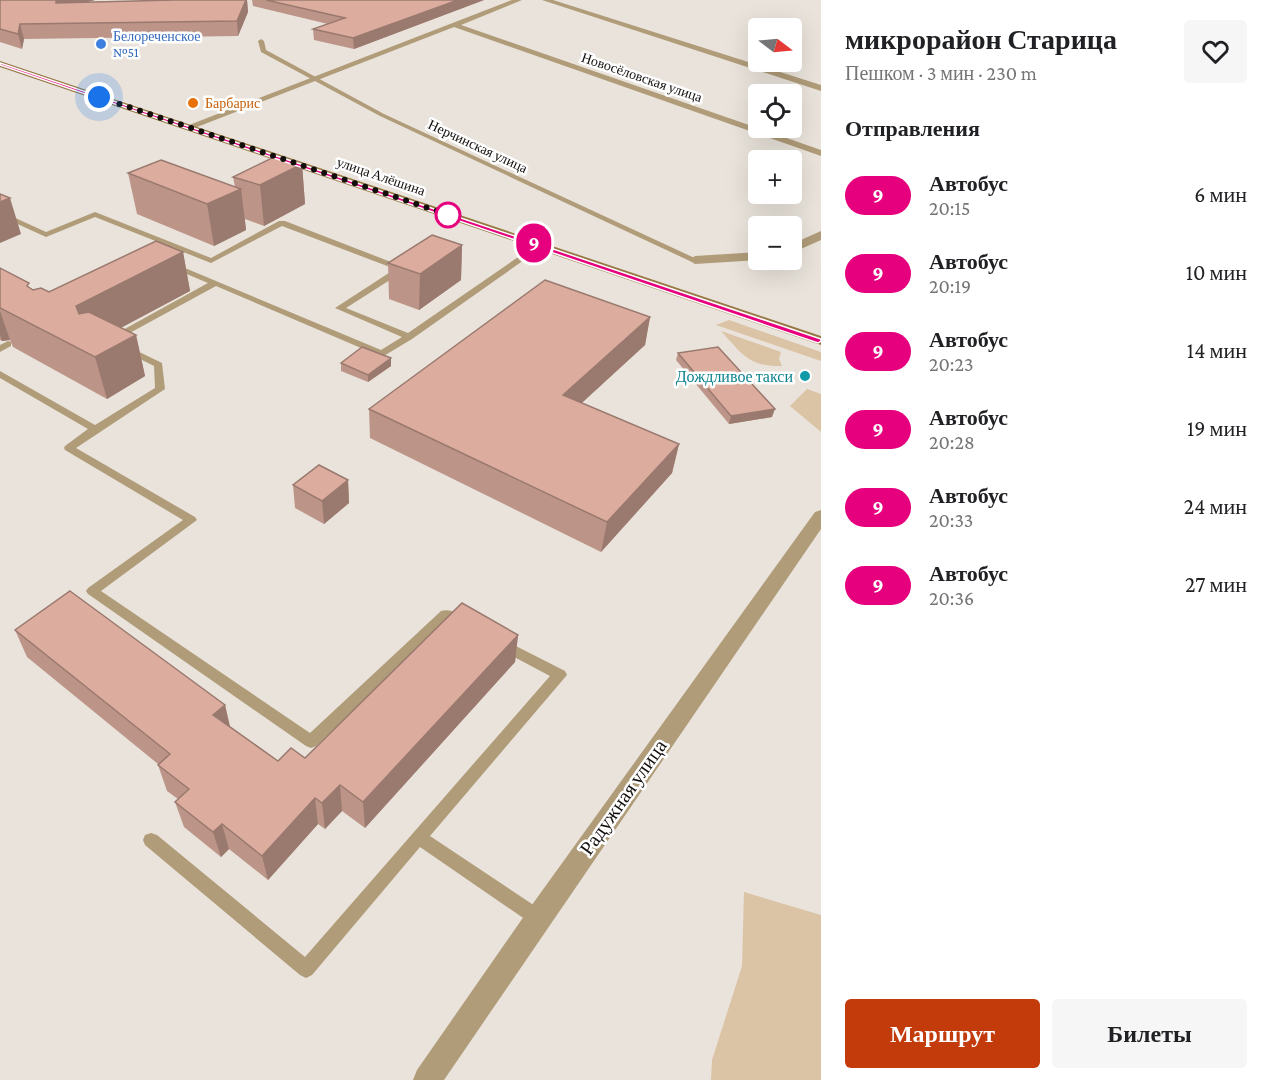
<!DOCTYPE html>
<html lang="ru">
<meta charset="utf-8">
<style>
:root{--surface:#fff;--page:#f6f6f6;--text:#202124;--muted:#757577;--accent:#c33a0b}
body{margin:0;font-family:"Crimson Pro",serif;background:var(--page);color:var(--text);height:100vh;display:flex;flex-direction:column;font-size:22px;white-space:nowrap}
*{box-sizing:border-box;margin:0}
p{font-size:20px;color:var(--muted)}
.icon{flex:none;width:33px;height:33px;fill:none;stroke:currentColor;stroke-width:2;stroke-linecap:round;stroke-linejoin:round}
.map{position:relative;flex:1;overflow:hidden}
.details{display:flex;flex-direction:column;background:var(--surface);width:450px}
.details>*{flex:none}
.badge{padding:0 12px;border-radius:20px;font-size:21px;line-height:39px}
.needle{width:39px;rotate:106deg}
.tools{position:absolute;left:748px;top:18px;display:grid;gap:12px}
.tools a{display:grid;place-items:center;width:54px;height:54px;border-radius:6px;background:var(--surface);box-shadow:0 6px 24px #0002;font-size:30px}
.you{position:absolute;width:30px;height:30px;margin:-15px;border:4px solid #fff;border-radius:50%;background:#1a73e8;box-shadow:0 0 0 9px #1a73e833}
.map>.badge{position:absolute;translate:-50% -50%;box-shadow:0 0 0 3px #fff}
h2{padding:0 24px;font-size:22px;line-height:54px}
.round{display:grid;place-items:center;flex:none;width:63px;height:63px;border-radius:6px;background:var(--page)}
.headline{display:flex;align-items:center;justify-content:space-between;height:102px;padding:0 24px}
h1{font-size:28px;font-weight:800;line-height:45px}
.action{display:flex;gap:12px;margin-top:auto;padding:12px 24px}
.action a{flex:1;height:69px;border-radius:6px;background:var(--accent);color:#fff;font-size:24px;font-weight:800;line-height:69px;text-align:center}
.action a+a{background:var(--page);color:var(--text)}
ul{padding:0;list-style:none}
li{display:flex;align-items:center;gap:18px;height:78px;padding:0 24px}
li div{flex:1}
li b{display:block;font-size:22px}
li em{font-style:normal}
li .badge{min-width:66px;font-weight:700;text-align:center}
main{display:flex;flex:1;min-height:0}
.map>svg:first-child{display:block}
.green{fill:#dbc3a6}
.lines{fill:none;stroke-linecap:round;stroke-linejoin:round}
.lane{fill:#b09c79;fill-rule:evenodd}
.street{fill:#b09c79;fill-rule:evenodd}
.secondary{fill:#967842;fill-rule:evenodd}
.wall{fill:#bd9588}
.shaded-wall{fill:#9a796f}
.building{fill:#dcad9e;stroke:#9a796f;stroke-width:1.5}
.line{fill:#e6007e;stroke:#fff;stroke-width:1.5}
.walk{stroke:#110e0c;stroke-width:6;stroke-dasharray:0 10.8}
.shop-dot{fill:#3f7fe0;stroke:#fff;stroke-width:2}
.food-dot{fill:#e8710a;stroke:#fff;stroke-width:2}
.stop-dot{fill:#fff;stroke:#e6007e;stroke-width:3}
.culture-dot{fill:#0f9aa8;stroke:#fff;stroke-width:2}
.labels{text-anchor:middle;stroke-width:5;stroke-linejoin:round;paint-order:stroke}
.far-shop-label{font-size:14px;fill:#366cbe;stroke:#fff;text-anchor:start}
.far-street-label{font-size:14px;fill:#110e0c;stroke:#fff}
.far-food-label{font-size:14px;fill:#c56008;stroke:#fff;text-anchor:start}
.culture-label{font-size:16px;fill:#0d838f;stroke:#fff;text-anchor:end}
.near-street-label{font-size:20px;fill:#110e0c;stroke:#fff}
</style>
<main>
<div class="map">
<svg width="821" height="1080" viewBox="0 0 821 1080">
<rect width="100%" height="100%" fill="#e9e3db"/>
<path class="green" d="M729,320L821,352V361L716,325Z
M721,331L781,352L779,359L782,366C749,367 742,354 721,331Z
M807,389L821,394V432L790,406Z
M744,892L821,915V1080H711L712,1060L742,966Z"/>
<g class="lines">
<path class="lane" d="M261,39L264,41L266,50L384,114L699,260L692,262L380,116L261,52L258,41Z
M0,211L46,232L95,212L211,258L279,221H285L404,267V271L346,308L408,333L537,244L544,246L412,339L382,357L216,286L115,341L112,340V336L208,283L170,267V263H173L381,350L402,337L335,308L395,269L282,226L211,263L95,217L46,237L0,216Z
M8,341L11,342V346L0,352V345Z
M125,345L162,363L165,389L76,448L195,517L197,520L101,591L310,733L441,611C450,608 464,615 469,622L467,626L462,627L447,621L316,746L311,748L306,746L88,594L86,591L88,588L183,520L65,450L64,448L65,446L88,429L0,378V371L95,425L155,388L154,366L122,350V346Z
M504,640L565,671L567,675L430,836L544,912L547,918L544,924L538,926L532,924L420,847L312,975L306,978L300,975L145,845L143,840L145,835L151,833L157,835L305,957L550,676L499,649L497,645L499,641Z"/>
<path class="street" d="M512,0H522L461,25L821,150V156L454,27L192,129L184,127Z
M542,0H553L821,85V91Z
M821,231V240L792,253V244Z
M759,252V260L695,264L689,260L695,256Z
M821,510V529L444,1080H413L417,1070L529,909L815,512Z"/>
<path class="secondary" d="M0,61L821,336V345L0,67Z"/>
</g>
<path class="wall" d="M0,0H95L86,2L173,0H247L248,12L238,36L24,39L22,49L0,42Z
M252,0H484L354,49L314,40L313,29L328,24L253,6Z
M302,164L305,204L264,226L245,219L246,230L214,246L137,214L128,173L235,187L233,177Z
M462,245L461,280L419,310L389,299L388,263Z
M183,252L190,291L120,328L136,335L145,376L107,399L13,347L10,340L2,341L0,340V268L33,290L49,292Z
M650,317L645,345L581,403L679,444L672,473L601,552L370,438L369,409Z
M678,353L772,417L729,424L676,360Z
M341,363L391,366L368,382L341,371Z
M348,480L349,503L324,524L295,508L293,485Z
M15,630L225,705L230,726L278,761L305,758L518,635L515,662L365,828L342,811L325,829L318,824L268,880L229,849L221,857L184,827L175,802L178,799L167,791L158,765V764L27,657Z"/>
<path class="shaded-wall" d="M56,0H95L58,10Z
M246,0H247L248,12L238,36L237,21Z
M458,0H484L354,49L353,38Z
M20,24L24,39L22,49L18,34Z
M302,164L305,204L264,226L260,185Z
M241,189L246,230L214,246L207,204Z
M10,198L21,234L0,243V202Z
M462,245L461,280L419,310L420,274Z
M183,252L190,291L87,346L76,306Z
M0,311L10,340L2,341L0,335Z
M650,317L645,345L559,424L563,395Z
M136,335L145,376L107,399L95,357Z
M391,358V366L368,382V375Z
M775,409L772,417L729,424L731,416Z
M679,444L672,473L601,552L607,522Z
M348,480L349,503L324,524L322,501Z
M518,635L515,662L365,828L363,802Z
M225,705L231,732L213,715Z
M340,785L342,811L325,829L322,803Z
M315,798L318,824L268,880L262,856Z
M222,824L229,849L221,857L213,832Z"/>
<path class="building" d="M0,0H56V3L174,0H246L237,21L20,24L18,34L0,29Z
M266,0H458L353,38L313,29L345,18Z
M276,156L302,164L260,185L233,177Z
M161,160L241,189L207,204L128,173Z
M0,194L10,198L0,202Z
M432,235L462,245L420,274L388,263Z
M156,241L183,252L76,306L79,314L89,312L136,335L95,357L0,308V268L29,283L27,286L33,290L41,288L49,292Z
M545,280L650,317L563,395L679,444L607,522L369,409Z
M362,347L391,358L368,375L341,363Z
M718,347L775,409L731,416L678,353Z
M319,465L348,480L322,501L293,485Z
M70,591L225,705L213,715L278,761L291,748L305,758L462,603L518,635L363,802L340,785L322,803L315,798L262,856L222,824L213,832L175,802L189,789L158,765L170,754L15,630Z"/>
<path class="line" d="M0,63L821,339V341L818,343L0,65Z"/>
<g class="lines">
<path class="walk" d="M99,97L452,216L448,215"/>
</g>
<circle class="shop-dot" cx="101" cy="44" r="6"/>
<circle class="food-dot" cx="193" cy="103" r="6"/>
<circle class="stop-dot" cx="448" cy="215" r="12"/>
<circle class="culture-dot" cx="805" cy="376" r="6"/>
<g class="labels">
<g class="far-shop-label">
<text x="113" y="41">Белореченское<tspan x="113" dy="16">№51</tspan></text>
</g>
<g class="far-street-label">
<text transform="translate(642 77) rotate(19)" y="5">Новосёловская улица</text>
<text transform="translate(478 146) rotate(25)" y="5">Нерчинская улица</text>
<text transform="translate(381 176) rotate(19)" y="5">улица Алёшина</text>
</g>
<g class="far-food-label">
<text x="205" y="108">Барбарис</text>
</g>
<g class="culture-label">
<text x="793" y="382">Дождливое такси</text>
</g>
<g class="near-street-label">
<text transform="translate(623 797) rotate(-55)" y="7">Радужная улица</text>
</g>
</g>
</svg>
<div class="tools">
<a><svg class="needle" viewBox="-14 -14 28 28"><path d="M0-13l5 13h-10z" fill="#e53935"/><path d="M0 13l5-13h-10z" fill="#757577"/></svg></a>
<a><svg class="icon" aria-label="locate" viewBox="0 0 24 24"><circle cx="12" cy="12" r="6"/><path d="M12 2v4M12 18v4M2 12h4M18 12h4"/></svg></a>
<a>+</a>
<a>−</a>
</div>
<div class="you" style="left:99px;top:97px"></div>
<b class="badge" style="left:534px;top:243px;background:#e6007e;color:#fff">9</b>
</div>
<section class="details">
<div class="headline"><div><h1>микрорайон Старица</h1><p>Пешком · 3 мин · 230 m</p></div><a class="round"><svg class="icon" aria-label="heart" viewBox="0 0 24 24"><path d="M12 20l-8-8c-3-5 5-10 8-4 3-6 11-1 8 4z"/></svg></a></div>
<h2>Отправления</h2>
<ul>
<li><span class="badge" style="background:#e6007e;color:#fff">9</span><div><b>Автобус</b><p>20:15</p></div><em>6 мин</em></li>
<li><span class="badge" style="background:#e6007e;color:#fff">9</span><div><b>Автобус</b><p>20:19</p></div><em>10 мин</em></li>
<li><span class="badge" style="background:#e6007e;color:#fff">9</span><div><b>Автобус</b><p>20:23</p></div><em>14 мин</em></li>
<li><span class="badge" style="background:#e6007e;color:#fff">9</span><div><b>Автобус</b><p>20:28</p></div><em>19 мин</em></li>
<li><span class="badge" style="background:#e6007e;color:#fff">9</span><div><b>Автобус</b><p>20:33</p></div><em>24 мин</em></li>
<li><span class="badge" style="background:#e6007e;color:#fff">9</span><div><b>Автобус</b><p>20:36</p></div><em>27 мин</em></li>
</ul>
<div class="action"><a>Маршрут</a><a>Билеты</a></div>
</section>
</main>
